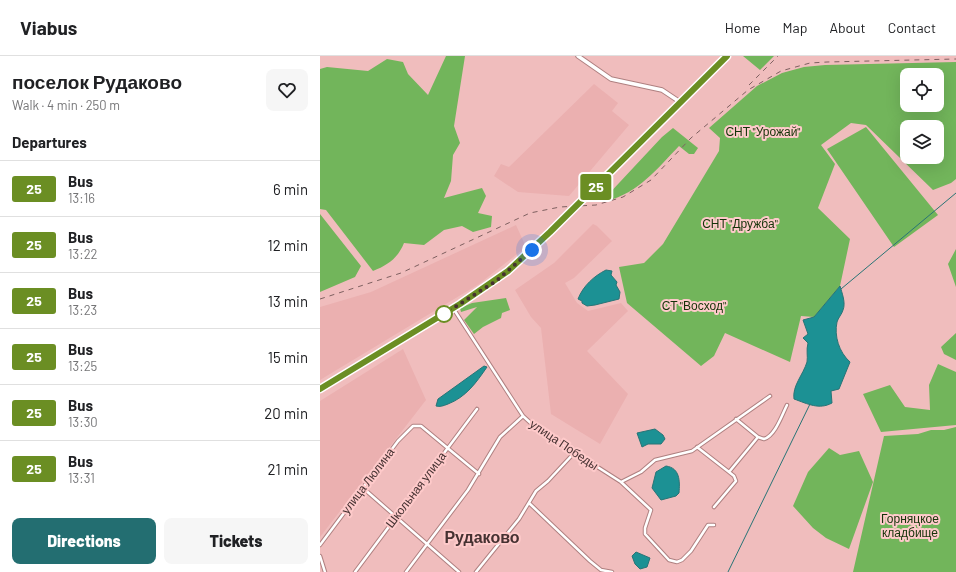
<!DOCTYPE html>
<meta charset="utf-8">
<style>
:root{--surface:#fff;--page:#f6f6f6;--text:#202124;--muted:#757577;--line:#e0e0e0;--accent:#236e71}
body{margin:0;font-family:Barlow,sans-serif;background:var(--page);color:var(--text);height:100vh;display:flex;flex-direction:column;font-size:15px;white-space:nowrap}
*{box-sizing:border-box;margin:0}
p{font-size:13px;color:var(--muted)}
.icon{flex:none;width:22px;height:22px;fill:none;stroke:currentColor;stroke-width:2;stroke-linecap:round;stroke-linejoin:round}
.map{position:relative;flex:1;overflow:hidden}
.panel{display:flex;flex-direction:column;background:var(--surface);width:320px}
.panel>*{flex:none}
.badge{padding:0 8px;border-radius:3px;font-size:14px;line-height:26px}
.buttons{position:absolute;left:580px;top:12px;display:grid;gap:8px}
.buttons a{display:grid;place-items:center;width:44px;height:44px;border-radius:8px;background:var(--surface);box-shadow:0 4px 16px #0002;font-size:20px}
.you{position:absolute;width:20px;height:20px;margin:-10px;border:3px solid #fff;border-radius:50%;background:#1a73e8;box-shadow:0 0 0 6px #1a73e833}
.map>.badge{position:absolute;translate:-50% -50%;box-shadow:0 0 0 2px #fff}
h2{padding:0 12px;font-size:15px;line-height:36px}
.round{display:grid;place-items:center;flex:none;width:42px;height:42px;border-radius:8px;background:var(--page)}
.head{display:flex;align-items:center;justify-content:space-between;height:68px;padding:0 12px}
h1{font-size:19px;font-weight:800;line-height:30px}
.cta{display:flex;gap:8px;margin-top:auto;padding:8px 12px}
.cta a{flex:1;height:46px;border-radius:8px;background:var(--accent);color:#fff;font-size:16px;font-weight:800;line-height:46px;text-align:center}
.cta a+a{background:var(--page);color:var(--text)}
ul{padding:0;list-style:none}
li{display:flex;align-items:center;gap:12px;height:56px;padding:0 12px;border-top:1px solid var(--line)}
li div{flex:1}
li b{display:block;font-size:15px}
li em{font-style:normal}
li .badge{min-width:44px;font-weight:700;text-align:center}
header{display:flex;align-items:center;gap:24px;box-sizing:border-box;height:56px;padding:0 20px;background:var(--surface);border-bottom:1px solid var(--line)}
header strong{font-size:19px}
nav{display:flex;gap:22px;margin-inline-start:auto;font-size:14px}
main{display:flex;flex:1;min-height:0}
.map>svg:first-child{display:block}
.built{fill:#ebb0b0}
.green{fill:#72b55b;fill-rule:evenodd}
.water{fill:#1c9194;stroke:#287476}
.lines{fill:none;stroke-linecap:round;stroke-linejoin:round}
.stream{stroke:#287476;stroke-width:1}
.street-casing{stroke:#af8080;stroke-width:4.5}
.secondary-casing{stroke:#af8080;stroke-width:5.5}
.street{stroke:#fff;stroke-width:2.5}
.secondary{stroke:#fff;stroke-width:3.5}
.rail{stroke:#7e6060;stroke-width:1;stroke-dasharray:5 5;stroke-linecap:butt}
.secondary-bridge-casing{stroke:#af8080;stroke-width:5.5;stroke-linecap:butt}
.secondary-bridge{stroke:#fff;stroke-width:3.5}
.line-casing{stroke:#fff;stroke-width:9}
.line{stroke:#6b8e23;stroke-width:6}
.walk{stroke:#453131;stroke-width:4;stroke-dasharray:0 7.2}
.stop-dot{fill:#fff;stroke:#6b8e23;stroke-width:2}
.labels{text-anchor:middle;stroke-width:4;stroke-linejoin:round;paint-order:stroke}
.park-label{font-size:12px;fill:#153309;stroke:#fecaca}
.street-label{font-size:12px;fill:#453131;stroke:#fecaca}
.district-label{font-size:16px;font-weight:bold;fill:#453131;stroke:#fecaca}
</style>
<header>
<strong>Viabus</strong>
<nav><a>Home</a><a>Map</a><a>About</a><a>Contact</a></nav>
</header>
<main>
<section class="panel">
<div class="head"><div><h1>поселок Рудаково</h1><p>Walk · 4 min · 250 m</p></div><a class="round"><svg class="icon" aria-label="heart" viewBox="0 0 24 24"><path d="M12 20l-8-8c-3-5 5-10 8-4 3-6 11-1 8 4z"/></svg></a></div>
<h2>Departures</h2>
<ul>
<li><span class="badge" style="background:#6b8e23;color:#fff">25</span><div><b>Bus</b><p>13:16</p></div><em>6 min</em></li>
<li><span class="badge" style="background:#6b8e23;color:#fff">25</span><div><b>Bus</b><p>13:22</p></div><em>12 min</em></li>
<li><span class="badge" style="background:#6b8e23;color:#fff">25</span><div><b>Bus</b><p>13:23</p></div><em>13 min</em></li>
<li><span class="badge" style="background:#6b8e23;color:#fff">25</span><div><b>Bus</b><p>13:25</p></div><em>15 min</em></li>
<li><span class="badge" style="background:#6b8e23;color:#fff">25</span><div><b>Bus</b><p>13:30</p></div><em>20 min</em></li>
<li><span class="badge" style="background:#6b8e23;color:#fff">25</span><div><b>Bus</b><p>13:31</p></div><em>21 min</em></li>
</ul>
<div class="cta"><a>Directions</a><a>Tickets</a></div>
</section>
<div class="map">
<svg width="636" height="516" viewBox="0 0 636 516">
<rect width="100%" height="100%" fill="#f0bdbd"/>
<path class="built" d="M274,28L298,47L292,55L309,69L249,140L198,136L174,120L181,108L189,111Z
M273,168L277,170L292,185L254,222L245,227L257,247L268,255L301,247L308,255L267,295L308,338L280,388L231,358L221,272L211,261L195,234L234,207Z
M196,169L206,191L159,228L0,324V251L51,236Z
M83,293L106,344L0,481V345Z"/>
<path class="green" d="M126,0H145L134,70L140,87L133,99L131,125L124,142L162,132L166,140L158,157L172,160L171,171L153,176L142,170L124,174L104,189L84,187C78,202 68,209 53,215L6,154L0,153V13L7,11L48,15L67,3L83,6L88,18L108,39Z
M423,0H454L440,14Z
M636,6V123L631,127L613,134L546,69L531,67L501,89L515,108L498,152L530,183L520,230L494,261L481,260L470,306L405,277L394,300L381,310L307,247L299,211L324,207L343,188L399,95L400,82L389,72L437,30L462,17L484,11L505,9ZM587,19H617V49H587ZM587,71H617V101H587Z
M546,71L618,159L574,191L507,93Z
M353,72L378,92L374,98H369L359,90C338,112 318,137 287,145L285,142L342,81Z
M0,158L41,210L35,221L0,236Z
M636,193V231L628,208Z
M186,242L190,254L182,257L181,262L163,271L154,278L144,264L157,251L141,256L140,252L152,247Z
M636,277V304L624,298L621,291Z
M618,308L636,316V369L561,376L543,338L570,329L585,351L610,354L609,329Z
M636,371V516H533L564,380L598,378L611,374H624Z
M509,392L520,399L539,395L553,426L529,493L506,482L493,472L473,450L488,416Z"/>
<path class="water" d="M286,214L292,215L291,219L297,226L296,229L300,236L299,243L275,249L267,250L262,247V245L258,243C263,230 274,220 286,214Z
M520,230C522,237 526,247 523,254C522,258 518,262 517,266C514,280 519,296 530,306L519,333L511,335L512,347C499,354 488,348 474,343C472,330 483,319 487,306C488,300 486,294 488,287L483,282L488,278L483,264L494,261Z
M164,310L167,311C156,327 146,341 128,348C123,350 120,351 116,350L118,343Z
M335,373L343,379L345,383L341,388H328L322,391L317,377Z
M346,410C360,412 360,425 359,437L356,440L341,444L332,432L336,416Z
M316,496L330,502L327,511L320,513L315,508L312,500Z"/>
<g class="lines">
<path class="stream" d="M521,233L636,137
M408,516L490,348"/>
<g class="street-casing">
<path id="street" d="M133,252L203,360L215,371L301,426L331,454L325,472V478L349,504L357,506L362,504L371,495L388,469H394
M416,363L438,381L444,383C455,380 462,359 467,349
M377,391L409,416
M301,426L321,416L335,404L372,395L450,340
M43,432L139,516
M209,447L270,505L281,514L292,516
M394,451L416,425L414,420L409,416L438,381
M0,489L78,385L93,370H101L159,418
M0,500L5,516
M35,516L157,353
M86,516L148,434L180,381L203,360
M156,516L199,463L216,435L228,425L255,396"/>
</g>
<g class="secondary-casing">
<path id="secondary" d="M258,0L291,23L342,34L360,46
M265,142L407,0
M0,333L175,225L199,206L248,159"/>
</g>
<use href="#street" class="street"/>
<use href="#secondary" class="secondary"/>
<path class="rail" d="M429,29L458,0
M0,243L81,217L210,157L240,151L276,149L303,141L331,124L371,82L428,34L461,15L490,7L507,6L636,3"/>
<g class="secondary-bridge-casing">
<path id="secondary-bridge" d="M248,159L265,142"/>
</g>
<use href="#secondary-bridge" class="secondary-bridge"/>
</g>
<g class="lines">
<g class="line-casing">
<path id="line" d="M0,333L140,248L188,215L230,176L407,0"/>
</g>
<use href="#line" class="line"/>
<path class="walk" d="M124,258L176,225L212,194"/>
</g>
<circle class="stop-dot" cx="124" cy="258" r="8"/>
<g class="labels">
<g class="park-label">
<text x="443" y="80">СНТ "Урожай"</text>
<text x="420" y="172">СНТ "Дружба"</text>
<text x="374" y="254">СТ "Восход"</text>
<text x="590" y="467">Горняцкое<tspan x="590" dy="14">кладбище</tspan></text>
</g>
<g class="street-label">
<text transform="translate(244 389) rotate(34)" y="4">улица Победы</text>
<text transform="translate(48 425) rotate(-53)" y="4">улица Люлина</text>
<text transform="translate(96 434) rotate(-53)" y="4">Школьная улица</text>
</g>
<g class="district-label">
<text x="162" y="487">Рудаково</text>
</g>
</g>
</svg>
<div class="buttons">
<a><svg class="icon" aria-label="locate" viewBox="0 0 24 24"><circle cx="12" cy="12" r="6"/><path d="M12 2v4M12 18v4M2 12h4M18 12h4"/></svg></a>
<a><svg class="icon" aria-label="layers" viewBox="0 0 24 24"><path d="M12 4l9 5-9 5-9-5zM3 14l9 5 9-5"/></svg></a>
</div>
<div class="you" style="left:212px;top:194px"></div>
<b class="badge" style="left:276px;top:131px;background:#6b8e23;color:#fff">25</b>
</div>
</main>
